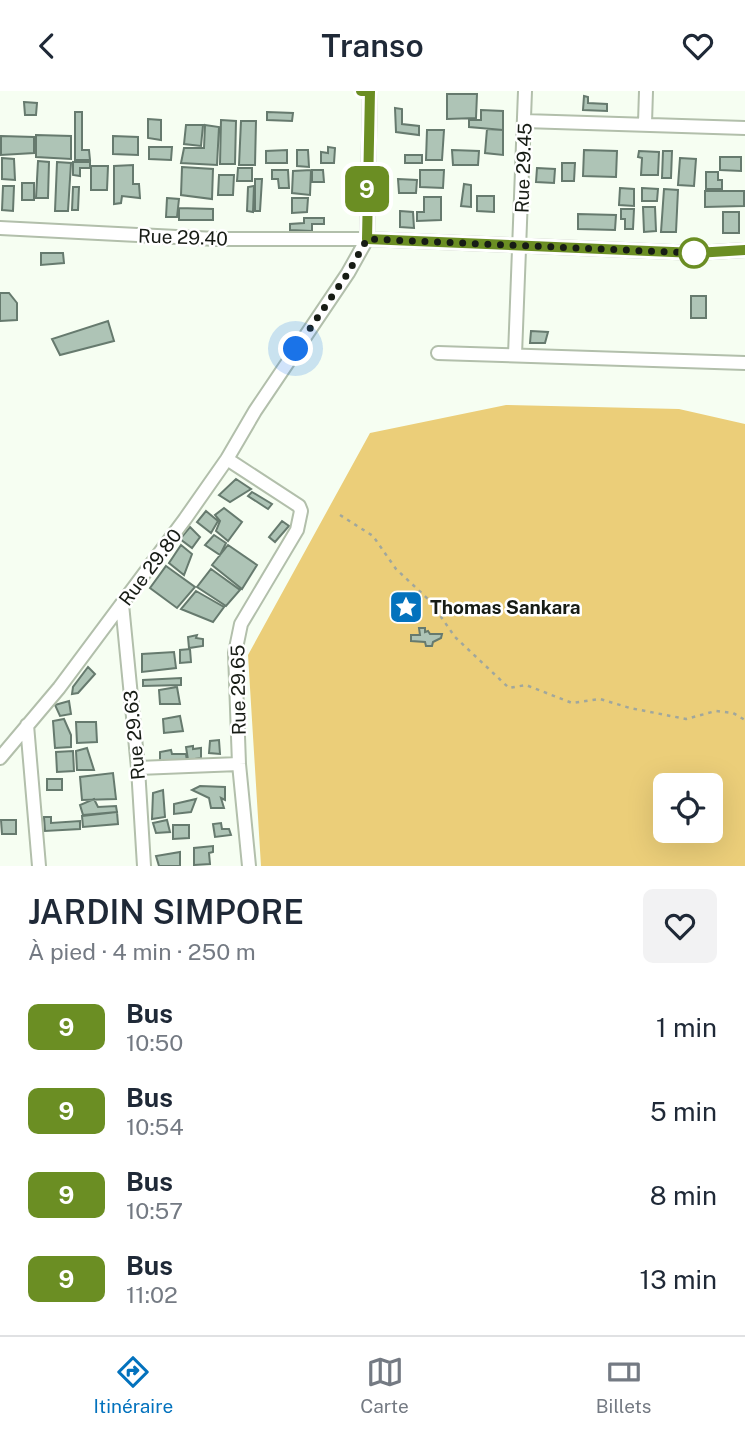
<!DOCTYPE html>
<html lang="fr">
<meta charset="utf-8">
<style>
:root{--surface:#fff;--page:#f2f2f3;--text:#1f2937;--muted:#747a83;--line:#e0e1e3;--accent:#0372bd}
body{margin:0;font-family:"Public Sans",sans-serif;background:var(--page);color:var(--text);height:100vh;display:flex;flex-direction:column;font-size:26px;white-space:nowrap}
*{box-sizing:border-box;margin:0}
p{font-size:23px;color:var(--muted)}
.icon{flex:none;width:38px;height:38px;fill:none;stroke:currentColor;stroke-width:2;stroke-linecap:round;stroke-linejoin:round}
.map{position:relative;height:775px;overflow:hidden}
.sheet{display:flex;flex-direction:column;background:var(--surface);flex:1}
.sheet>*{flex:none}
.badge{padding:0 14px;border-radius:10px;font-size:24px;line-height:46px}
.controls{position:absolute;left:653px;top:682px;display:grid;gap:14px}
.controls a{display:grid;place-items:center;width:70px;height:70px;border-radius:10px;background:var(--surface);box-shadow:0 7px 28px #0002;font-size:35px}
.you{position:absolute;width:35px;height:35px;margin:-18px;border:5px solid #fff;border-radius:50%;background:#1a73e8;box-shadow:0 0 0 10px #1a73e833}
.map>.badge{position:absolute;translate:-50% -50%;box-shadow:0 0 0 4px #fff}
.round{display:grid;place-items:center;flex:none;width:74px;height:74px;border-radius:10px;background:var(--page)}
.headline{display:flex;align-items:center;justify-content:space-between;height:119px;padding:0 28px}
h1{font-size:33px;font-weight:600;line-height:52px}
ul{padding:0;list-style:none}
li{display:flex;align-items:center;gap:21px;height:84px;padding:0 28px}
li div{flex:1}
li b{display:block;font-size:26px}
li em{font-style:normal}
li .badge{min-width:77px;font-weight:700;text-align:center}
header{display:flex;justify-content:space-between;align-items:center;height:91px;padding:0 28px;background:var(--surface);font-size:32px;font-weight:600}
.dock{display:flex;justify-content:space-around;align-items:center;height:98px;border-top:2px solid var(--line);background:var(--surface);font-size:19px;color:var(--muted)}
.dock a{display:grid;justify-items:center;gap:4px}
.dock .on{color:var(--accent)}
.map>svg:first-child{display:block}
.green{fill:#ebce79;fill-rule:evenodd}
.building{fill:#aec4b6;stroke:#667a6e;stroke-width:2}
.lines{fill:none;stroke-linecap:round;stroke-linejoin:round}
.minor-casing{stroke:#b2bfab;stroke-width:16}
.path{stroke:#a0a79d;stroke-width:2.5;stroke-dasharray:3.5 5;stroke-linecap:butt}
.minor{stroke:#fff;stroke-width:12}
.line-casing{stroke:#fff;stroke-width:16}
.line{stroke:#6b8e23;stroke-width:10}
.walk{stroke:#171c15;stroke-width:7;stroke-dasharray:0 12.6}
.stop-dot{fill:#fff;stroke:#6b8e23;stroke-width:3.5}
.labels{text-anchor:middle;stroke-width:5;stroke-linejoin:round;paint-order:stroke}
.street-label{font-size:19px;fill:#171c15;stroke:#fff}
.poi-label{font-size:19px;font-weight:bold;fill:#171c15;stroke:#fff;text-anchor:start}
</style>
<header><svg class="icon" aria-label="back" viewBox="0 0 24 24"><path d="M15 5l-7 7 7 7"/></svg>Transo<svg class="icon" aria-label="heart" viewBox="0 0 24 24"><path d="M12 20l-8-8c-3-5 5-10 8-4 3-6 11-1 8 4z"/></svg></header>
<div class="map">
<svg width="745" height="775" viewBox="0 0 745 775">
<rect width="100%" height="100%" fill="#f6fef2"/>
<path class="green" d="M506,314L679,318L745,333V775H261L248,564L370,342ZM665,695H710V740H665Z"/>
<path class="building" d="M447,3H477L476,27L447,28Z
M584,5L588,6V12L607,13V20L583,19Z
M24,11L37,12L36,24H25Z
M395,17L402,18V33L419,35V44L396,41Z
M481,19L503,20V39L469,36V29H481Z
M75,21H82V59H89L90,69H75Z
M267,21L293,22L292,30L267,29Z
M148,28L161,29V49L148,47Z
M221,29L236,30L235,73H220Z
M241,30H256L255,74H239Z
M186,34H203L201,55L184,53Z
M205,34L219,36L217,74L181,72L184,57H204Z
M487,38L503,39V64L485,62Z
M427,39H444L442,69H426Z
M36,44L71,45V68L36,66Z
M1,45L34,46V62L1,64Z
M113,45L138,46V64L113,63Z
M149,56H172L171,69L149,68Z
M328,56L335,57L334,72H321V61L328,62Z
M287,59V72H266V60Z
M297,59H308L309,76L297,75Z
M452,59L479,60L478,74H453Z
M584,59L617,60L616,86L583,85Z
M639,60L659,61L658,84H641L642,67L638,66Z
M663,60H672L671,87H662Z
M405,64H422V72H405Z
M720,66H741V80L720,79Z
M2,67L14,68L15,89L2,88Z
M680,67L696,68L694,95L678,94Z
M38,70L49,71L48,107H36Z
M57,71L71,72L68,120H55Z
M73,71H90V77H80V85L73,84Z
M562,72H575L574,90H562Z
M133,74V93H139L140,107L122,105L121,112L114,113V75Z
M91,75H108L107,99H91Z
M182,76L213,78L212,108L181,104Z
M238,77H252V90H237Z
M537,77L555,78L554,92L536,91Z
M272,79H288L289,97H279L278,88H272Z
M311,79L310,104L292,102L293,80Z
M312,79H323L324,91H312Z
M420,79H444L443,97L420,96Z
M706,81H718V89H722V98H706Z
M219,84H234L233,104H218Z
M255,88H262L260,120H255Z
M398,88L417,89L416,102H399Z
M22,92H34V109H22Z
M464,93L471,94V116L461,115Z
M3,95H14L13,120L2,119Z
M254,95L253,121L247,120L248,96Z
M73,96H79L78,119H72Z
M620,97L634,98V115L619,114Z
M642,97L658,98L657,110H642Z
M664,98L678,99L676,141H661Z
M705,100H744V115L705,116Z
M477,105H494V121L477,120Z
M424,106H441V129L417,130V121H424Z
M167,107L179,108L177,126H166Z
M292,107H308L307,121L292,122Z
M643,116H655L656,140L644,141Z
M179,117L213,118V129H179Z
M621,118H634L633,138H625V128H621Z
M400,120L413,121L414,137L400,136Z
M723,121H739V142H723Z
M578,123L616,124L615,139L578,138Z
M304,127H324V133H312V140L290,139V133L304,132Z
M41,162H63L64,172L41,174Z
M0,202H9L17,212V229L0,230Z
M691,205H706V227H691Z
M108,230L114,250L60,264L52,248Z
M531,240L548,241L545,252H530Z
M236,388L251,398L230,411L219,404Z
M252,401L272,413L268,418L248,405Z
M224,417L242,431L228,450L216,440L220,430L215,424Z
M206,420L218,430L211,442L197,431Z
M282,430L289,435L275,451L269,446Z
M190,436L200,446L192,457L180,448Z
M214,444L226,452L220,464L205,454Z
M181,454L192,463L184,484L169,472Z
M228,454L257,474L242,498L212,474Z
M166,475L195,496L177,517L150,497Z
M211,478L240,499L226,515L197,496Z
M196,500L224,516L213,531L181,518Z
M419,537H425V541L428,540L430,543H442L441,547L433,551L432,555H426L425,551L411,550V544H420Z
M197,544L196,547L203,548V555L189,557L188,546Z
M190,558L191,571L180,572V559Z
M174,561L176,577L142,581V563Z
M88,576L95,583L78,602L72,603L73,596Z
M181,587V594L143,595V589Z
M177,596L180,613H160L159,599Z
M69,610L71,623L60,625L55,614Z
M180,625L183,640L164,642L163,628Z
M64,628L71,644V656L55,657L53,630Z
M76,631H96L97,651L77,652Z
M219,649L220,663L209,662L210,650Z
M193,655V658L201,657V667L188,669L186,656Z
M87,657L94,679H77L76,660Z
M171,659L172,663H186L187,670L160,671V661Z
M73,660L74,680L57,681L56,661Z
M113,682L116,708L82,709L80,686Z
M47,688H62V699H47Z
M200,695L225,696V709L221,707L224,717H211L209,707L192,699Z
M163,699L165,726L152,728L153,702Z
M94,708L98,716L116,715L117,721L83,724L80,714Z
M196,708L191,721L174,723V713Z
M117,721L118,733L83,736L82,725Z
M44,726H51V732L80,730V738L45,740Z
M1,729H16V743H2Z
M167,729L170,741L156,742L153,732Z
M221,732L222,738H229L231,744L215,746L213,733Z
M173,734H189V747L173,748Z
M213,755V761L209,762L210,773L194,774V757Z
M180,761V775H159L156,765Z"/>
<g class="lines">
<g class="minor-casing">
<path id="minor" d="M524,30L745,37
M645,32L646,0
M0,137L216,148H367L696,162L745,159
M438,262L745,272
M515,264L525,0
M227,368L299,415L301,420L297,439L241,533L235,562L239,673L249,775
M122,513L138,677L144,775
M27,634L39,775
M0,667L59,597L185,428L227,368L255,320L348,182L367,148L370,0
M138,677L239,673"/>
</g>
<path class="path" d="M340,424L373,445L396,478L430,510L455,546L509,597L526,594L572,612L600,608L630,617L686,628L716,620L733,622L745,629"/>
<use href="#minor" class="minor"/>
</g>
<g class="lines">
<g class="line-casing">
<path id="line" d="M361,0H370L367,148L696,162L745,159"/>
</g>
<use href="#line" class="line"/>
<path class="walk" d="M296,258L348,182L367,148L694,162"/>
</g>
<defs>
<g id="sight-square" transform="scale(1.75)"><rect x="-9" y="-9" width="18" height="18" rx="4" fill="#0372bd" stroke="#fff"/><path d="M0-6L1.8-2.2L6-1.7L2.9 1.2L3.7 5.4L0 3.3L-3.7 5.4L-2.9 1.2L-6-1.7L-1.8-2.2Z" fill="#fff"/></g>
</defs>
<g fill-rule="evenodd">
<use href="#sight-square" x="406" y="516"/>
</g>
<circle class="stop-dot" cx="694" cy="162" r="14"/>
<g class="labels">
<g class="street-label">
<text transform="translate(523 77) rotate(-88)" y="7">Rue 29.45</text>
<text transform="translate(183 146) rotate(2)" y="7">Rue 29.40</text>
<text transform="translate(150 476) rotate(-53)" y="7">Rue 29.80</text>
<text transform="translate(238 599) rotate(-91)" y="7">Rue 29.65</text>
<text transform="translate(134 644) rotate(-95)" y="7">Rue 29.63</text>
</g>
<g class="poi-label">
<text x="430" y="523">Thomas Sankara</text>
</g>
</g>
</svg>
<div class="controls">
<a><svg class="icon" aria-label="locate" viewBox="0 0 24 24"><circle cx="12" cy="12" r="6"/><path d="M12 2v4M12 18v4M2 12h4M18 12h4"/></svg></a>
</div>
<div class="you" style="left:296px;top:258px"></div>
<b class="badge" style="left:367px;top:98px;background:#6b8e23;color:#fff">9</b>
</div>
<section class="sheet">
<div class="headline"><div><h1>JARDIN SIMPORE</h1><p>À pied · 4 min · 250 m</p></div><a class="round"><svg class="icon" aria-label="heart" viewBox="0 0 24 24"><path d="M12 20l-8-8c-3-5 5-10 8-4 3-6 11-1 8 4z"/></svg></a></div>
<ul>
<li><span class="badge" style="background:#6b8e23;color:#fff">9</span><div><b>Bus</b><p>10:50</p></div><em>1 min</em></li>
<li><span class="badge" style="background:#6b8e23;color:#fff">9</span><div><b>Bus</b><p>10:54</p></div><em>5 min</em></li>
<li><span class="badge" style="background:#6b8e23;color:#fff">9</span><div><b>Bus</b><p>10:57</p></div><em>8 min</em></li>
<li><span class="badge" style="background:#6b8e23;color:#fff">9</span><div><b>Bus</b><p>11:02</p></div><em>13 min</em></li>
</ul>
</section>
<nav class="dock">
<a class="on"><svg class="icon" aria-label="directions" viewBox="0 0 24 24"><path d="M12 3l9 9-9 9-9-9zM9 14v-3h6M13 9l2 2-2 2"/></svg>Itinéraire</a>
<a><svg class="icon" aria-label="map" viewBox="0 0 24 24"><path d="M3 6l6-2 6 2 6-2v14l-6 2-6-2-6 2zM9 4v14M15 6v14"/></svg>Carte</a>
<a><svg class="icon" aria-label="tickets" viewBox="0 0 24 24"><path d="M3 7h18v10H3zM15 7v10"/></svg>Billets</a>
</nav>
